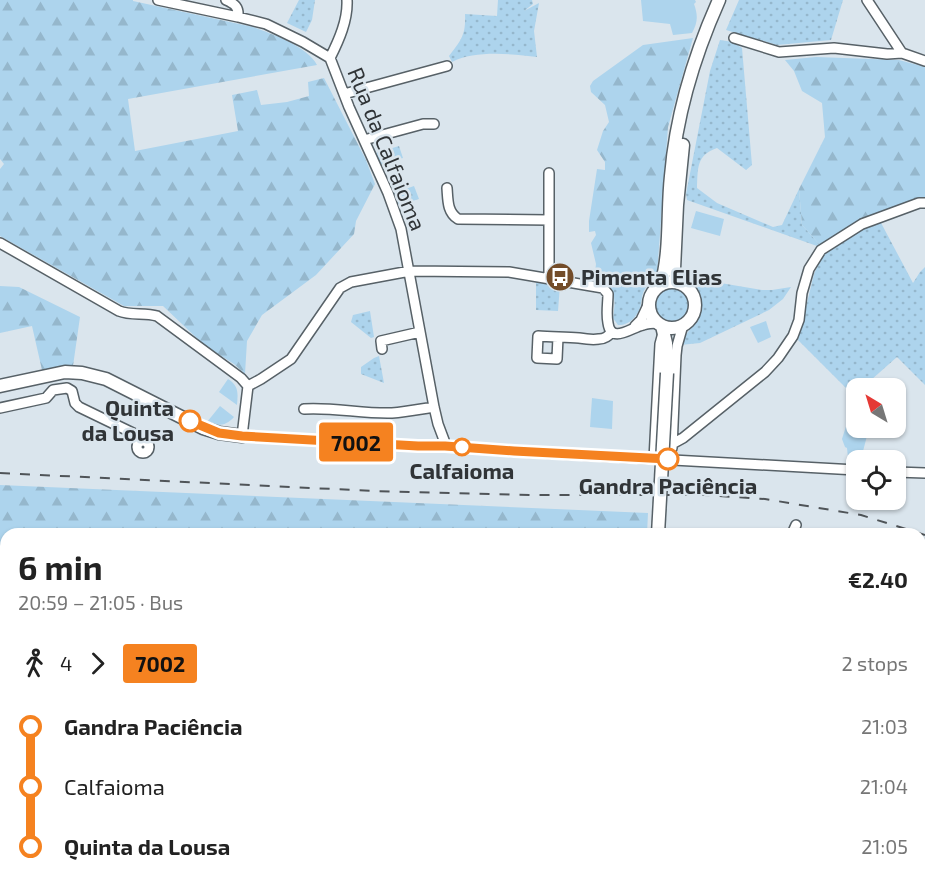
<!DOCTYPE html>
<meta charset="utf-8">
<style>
:root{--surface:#fff;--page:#f2f2f2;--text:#222;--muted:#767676}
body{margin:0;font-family:"Exo 2",sans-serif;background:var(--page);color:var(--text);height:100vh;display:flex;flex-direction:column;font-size:22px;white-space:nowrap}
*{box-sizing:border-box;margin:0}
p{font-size:20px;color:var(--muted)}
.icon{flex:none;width:33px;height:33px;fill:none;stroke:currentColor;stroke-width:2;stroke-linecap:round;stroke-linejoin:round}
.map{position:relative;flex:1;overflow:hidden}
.panel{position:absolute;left:0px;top:528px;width:926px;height:362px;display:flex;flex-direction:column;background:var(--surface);border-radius:18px 18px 0 0;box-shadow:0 2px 4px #0004}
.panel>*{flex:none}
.badge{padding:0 12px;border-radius:4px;font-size:21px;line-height:39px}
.needle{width:39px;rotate:322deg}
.fabs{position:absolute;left:846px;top:378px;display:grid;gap:12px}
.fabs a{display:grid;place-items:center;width:60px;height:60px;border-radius:12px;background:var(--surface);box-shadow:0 2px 4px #0004;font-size:30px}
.map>.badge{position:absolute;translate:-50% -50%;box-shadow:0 0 0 3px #fff}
.legs{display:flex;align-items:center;gap:9px;height:66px;padding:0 18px;font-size:20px}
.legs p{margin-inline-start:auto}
.head{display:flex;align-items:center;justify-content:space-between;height:102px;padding:0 18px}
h1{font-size:33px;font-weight:700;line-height:45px}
ul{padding:0 18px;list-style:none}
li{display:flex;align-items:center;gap:21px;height:60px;font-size:22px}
li i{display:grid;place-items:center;width:9px;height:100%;margin:0 8px;background:currentColor}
li i::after{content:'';width:15px;height:15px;margin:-8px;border:4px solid;border-radius:50%;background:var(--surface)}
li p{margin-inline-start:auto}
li:first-child i{background:linear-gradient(#0000 50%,currentColor 0)}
li:last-child i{background:linear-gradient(currentColor 50%,#0000 0)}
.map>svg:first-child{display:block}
.grass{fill:url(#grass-dots)}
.forest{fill:url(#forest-firs)}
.garden{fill:#add4ed}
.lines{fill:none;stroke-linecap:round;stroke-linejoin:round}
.minor-casing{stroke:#576167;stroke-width:12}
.major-casing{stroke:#576167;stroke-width:15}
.minor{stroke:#fff;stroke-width:9}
.major{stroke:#fff;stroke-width:12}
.rail{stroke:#4f5458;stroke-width:2;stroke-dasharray:10 10;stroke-linecap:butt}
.major-bridge-casing{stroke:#576167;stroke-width:15;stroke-linecap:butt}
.major-bridge{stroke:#fff;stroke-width:12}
.line-1-casing{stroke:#fff;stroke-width:14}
.line-1{stroke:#f58220;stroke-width:9}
.stop-1-dot{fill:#fff;stroke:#f58220;stroke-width:3}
.labels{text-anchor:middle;stroke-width:5;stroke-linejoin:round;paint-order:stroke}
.street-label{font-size:22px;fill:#303437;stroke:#dae5ed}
.poi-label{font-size:22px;font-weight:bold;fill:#303437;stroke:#dae5ed;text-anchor:start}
.stop-label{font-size:22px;font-weight:bold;fill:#303437;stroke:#dae5ed}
</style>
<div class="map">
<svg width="925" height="889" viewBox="0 0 925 889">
<defs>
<pattern id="grass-dots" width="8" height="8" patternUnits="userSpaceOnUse" patternTransform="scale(1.5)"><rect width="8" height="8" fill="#add4ed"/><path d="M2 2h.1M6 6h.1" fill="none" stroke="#95b7cc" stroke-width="1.8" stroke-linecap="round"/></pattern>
<pattern id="forest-firs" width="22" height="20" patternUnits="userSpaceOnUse" patternTransform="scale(1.5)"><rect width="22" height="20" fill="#add4ed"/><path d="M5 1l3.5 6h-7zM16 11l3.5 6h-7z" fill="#95b7cc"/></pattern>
</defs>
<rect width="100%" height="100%" fill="#dae5ed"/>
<path class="grass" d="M299,0H315L312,20L306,32L287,23Z
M498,0H532L533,4L524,11L539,3L534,31L537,57C512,54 475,50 452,62L449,56C461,40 466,35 465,14L497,16Z
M739,0H843L831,40L777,45L726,30Z
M720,40L733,42L742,48L752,165L746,170L717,148C696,155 698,169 697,188L717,203L773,227L782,225L799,189L802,225L820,245L817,246L687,200L686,194L710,71Z
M399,146L403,158L381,164L376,153Z
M414,186L419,199L399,205L394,193Z
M880,221L913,283L920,272L925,267V385L897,357L862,388H856V393L854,396L798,340L814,274L823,254L859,229Z
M657,274C653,279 648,284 645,289C641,295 642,302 640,308C637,317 628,326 618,325L613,318C615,304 617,292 605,282Z
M685,277L762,290H772L791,287L783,299L769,310L700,343L680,345C685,334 691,329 697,320C708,304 698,288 685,277Z
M536,281L560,285L558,311L536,310Z
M654 305a17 17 0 1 1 34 0a17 17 0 1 1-34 0Z
M370,311L374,337L371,338L351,322L353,315Z
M379,356L384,383L361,374V367L374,358Z
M920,546L925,548V637L920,635Z
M920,787L925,789V889H905L893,884H920Z
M387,884H488L493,889H389Z"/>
<path class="forest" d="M0,0H133V1L253,27C272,34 308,47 317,65L128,99L135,151L238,131L232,95L257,90L261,105L287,102L309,96L308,82L324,78L366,160L375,184L356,221L354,234L316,275L262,315L247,341L245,374L234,364L204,345L163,306H124L0,236V169L4,164L0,159Z
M693,38L668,127L657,274L605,282L594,281L596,264L591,243L596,235L595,231L589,232V221L597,169L605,170V162L597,150L603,131L609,122L605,105L591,92L590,86L593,81L643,45Z
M816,57L899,60L925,67V200L858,223L820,245L802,225L799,189L825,137L822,103L802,91L794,71L785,60Z
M0,286L19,287L80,317L73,366L42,370L32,326L0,333Z
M0,485L648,513L647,534H6V884H387L389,889H0Z
M920,667L925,669V744L920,741Z
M488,884H668V889H493Z"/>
<path class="garden" d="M641,0H695L696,2L694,4C698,15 698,22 692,33L673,35L670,24L643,21Z
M696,211L724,219L720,236L691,228Z
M766,321L771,337L758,343L750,327Z
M228,379C239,386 238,393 237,405L219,392Z
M592,398L613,401L612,429L590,427Z
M854,401L856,404V428H869L861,459L848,458L847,448L845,447L842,439Z
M220,406L234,417C226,426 217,427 207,422Z"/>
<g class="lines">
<g class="minor-casing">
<path id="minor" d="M158,0L238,17L266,24L303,42L330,58L349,107L388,193L401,229L434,407L438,424L444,440L445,446
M226,0C235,4 239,7 238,17
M867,0L902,53
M734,38L779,52L834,48L887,54L902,53L925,61
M330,58C339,40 348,20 347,0
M344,94L447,66
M364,140L423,124H434
M549,173V279
M447,188C448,200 447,212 458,219L549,220
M0,243L119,311C131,316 145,312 157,316L241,378L248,386L242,436L418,446H445L509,451L856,470
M635,326L641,320L649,303
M558,337L557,359L537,358L538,336C552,337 566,337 579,338C585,339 593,340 599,339C605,339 608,336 612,332
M382,349L381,341L420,332
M248,386L261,379L291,359L340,288L351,282L410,271L509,272L603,288L608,294C608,303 606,314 608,323C611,345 632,327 643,325C648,323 653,323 658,323
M0,408L46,398L53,390L67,388L72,391L75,403L79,407L139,436L142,441
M304,409C333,407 363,414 392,413C406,412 421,409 434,407
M137 447a6 6 0 1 1 12 0a6 6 0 1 1-12 0Z
M672,444L683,438L765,372L778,358L793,336L799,320L802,293L809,269L821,250L862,224L919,203H925
M672,448L676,355L677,346L683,325
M654,459L660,344L663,333
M896,472L925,473
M792,534L796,525
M920,646L925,649
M920,663L925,665
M920,758L925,767
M758,884L771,889
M884,884L892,889"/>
</g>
<g class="major-casing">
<path id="major" d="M649 305a23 23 0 1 1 46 0a23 23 0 1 1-46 0Z
M678,283L674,269L677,205L683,145
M661,285C671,251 667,212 671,176C676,115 694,56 719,0
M662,326L666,343L667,373
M0,386L65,372L82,373L106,379L203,428L219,433L242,436
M685,884V889
M694,884L695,889"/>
</g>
<use href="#minor" class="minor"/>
<use href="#major" class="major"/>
<path class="rail" d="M0,473L374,491L533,495H704L765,499L861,515L925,535"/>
<g class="major-bridge-casing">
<path id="major-bridge" d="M658,534L667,373"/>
</g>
<use href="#major-bridge" class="major-bridge"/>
</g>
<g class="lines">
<g class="line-1-casing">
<path id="line-1" d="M190,421L219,433L242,436L418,446H445L514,451L668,459"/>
</g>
<use href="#line-1" class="line-1"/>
</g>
<defs>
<g id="bus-disc" transform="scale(1.5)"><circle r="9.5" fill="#734c29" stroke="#dae5ed"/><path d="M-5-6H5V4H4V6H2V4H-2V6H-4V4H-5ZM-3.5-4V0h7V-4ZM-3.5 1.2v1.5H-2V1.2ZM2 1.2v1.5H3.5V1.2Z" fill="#fff"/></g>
</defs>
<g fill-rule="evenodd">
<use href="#bus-disc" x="560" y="277"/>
</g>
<g class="stop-1-dot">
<circle cx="190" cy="421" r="10"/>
<circle cx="462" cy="447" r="8"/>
<circle cx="668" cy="459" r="10"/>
</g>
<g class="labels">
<g class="street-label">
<text transform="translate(387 149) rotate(68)" y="8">Rua da Calfaioma</text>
</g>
<g class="poi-label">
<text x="581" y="285">Pimenta Elias</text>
</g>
<g class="stop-label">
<text x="174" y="416" text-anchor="end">Quinta<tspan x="174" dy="25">da Lousa</tspan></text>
<text x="462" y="479">Calfaioma</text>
<text x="668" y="494">Gandra Paciência</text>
</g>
</g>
</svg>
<div class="fabs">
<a><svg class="needle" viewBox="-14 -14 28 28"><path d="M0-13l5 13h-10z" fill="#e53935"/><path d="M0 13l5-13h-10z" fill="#767676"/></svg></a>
<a><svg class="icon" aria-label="locate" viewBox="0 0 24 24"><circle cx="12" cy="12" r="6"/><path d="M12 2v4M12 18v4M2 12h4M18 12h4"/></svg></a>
</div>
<b class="badge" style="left:356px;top:442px;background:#f58220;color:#111">7002</b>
<section class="panel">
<div class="head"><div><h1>6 min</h1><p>20:59 – 21:05 · Bus</p></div><b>€2.40</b></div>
<div class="legs"><svg class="icon" aria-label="walk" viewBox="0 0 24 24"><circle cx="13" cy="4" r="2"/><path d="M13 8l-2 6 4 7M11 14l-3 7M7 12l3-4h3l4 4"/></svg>4<svg class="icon" aria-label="forward" viewBox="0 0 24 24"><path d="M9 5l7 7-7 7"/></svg><b class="badge" style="background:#f58220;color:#111">7002</b><p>2 stops</p></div>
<ul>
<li><i style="color:#f58220"></i><b>Gandra Paciência</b><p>21:03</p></li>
<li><i style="color:#f58220"></i><span>Calfaioma</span><p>21:04</p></li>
<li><i style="color:#f58220"></i><b>Quinta da Lousa</b><p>21:05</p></li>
</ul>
</section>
</div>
